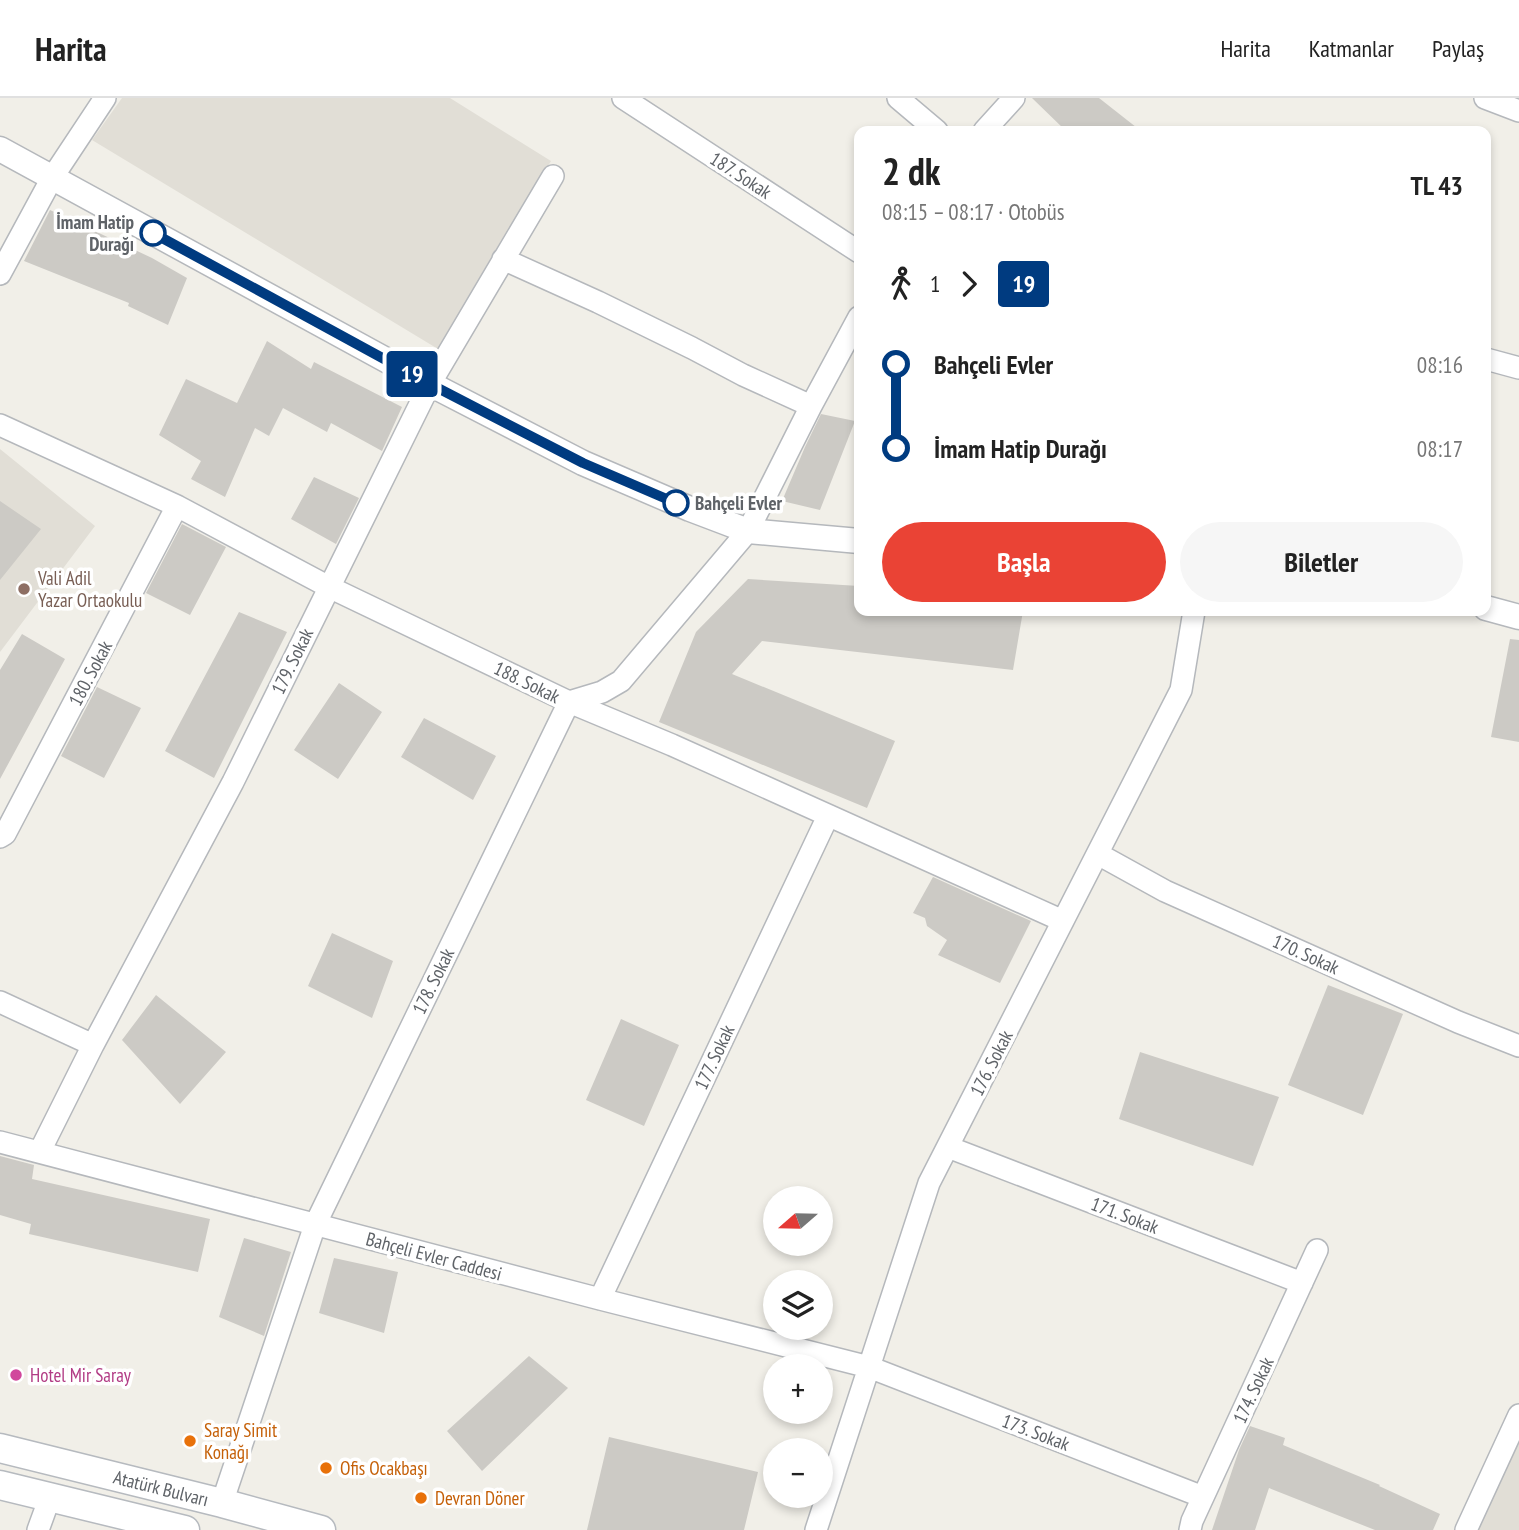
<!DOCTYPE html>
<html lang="tr">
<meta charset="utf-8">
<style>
:root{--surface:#fff;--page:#f6f6f6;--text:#222;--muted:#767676;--line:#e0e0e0;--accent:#ea4335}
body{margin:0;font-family:"PT Sans Narrow",sans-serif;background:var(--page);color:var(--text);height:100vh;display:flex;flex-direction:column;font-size:26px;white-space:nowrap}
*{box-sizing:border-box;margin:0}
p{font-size:23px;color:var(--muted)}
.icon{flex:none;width:38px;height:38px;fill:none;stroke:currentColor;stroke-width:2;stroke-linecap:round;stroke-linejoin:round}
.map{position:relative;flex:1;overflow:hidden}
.drawer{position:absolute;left:854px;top:28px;width:637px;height:490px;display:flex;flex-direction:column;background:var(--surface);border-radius:14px;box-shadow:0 4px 10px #0003}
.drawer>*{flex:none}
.badge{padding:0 14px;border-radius:5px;font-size:24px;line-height:46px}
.needle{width:46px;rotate:250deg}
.fabs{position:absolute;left:763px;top:1088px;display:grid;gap:14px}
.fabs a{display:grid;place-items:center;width:70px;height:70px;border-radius:50%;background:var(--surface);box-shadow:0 4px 10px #0003;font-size:35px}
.map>.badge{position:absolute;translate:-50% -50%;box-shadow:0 0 0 4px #fff}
.legs{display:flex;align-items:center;gap:10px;height:77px;padding:0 28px;font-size:23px}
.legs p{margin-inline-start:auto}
.overview{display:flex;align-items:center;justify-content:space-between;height:119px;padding:0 28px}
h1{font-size:38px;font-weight:700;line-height:52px}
.cta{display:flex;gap:14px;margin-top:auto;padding:14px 28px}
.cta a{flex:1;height:80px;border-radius:42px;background:var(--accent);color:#fff;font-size:28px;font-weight:700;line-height:80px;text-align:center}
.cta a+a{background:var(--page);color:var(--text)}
ul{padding:0 28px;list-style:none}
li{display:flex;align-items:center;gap:24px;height:84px;font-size:26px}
li i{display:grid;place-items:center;width:10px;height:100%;margin:0 9px;background:currentColor}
li i::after{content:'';width:18px;height:18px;margin:-9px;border:5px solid;border-radius:50%;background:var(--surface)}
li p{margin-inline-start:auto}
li:first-child i{background:linear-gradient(#0000 50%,currentColor 0)}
li:last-child i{background:linear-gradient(currentColor 50%,#0000 0)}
header{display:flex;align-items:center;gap:42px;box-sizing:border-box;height:98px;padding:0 35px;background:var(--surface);border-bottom:2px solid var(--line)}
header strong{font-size:33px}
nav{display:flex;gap:38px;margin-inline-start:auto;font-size:24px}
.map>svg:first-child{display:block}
.education{fill:#e1ded6}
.building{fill:#cccac5}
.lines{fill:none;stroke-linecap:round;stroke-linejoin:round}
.minor-casing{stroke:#b5b8bc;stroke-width:24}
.tertiary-casing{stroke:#b5b8bc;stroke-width:27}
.secondary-casing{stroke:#b6babf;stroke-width:31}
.minor{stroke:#fff;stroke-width:21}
.tertiary{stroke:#fff;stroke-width:24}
.secondary{stroke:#fff;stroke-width:28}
.line-1-casing{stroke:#fff;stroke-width:16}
.line-1{stroke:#003b80;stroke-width:10}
.stop-1-dot{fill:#fff;stroke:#003b80;stroke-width:3.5}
.education-dot{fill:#8d6e63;stroke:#fff;stroke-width:2.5}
.hotel-dot{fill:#d1479c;stroke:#fff;stroke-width:2.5}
.food-dot{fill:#e8710a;stroke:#fff;stroke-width:2.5}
.labels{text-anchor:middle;stroke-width:7;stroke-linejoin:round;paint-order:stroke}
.street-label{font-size:19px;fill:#5f6368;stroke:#fff}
.stop-label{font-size:19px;font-weight:bold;fill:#5f6368;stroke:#fff;text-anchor:end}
.education-label{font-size:19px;fill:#785e54;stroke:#fff;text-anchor:start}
.hotel-label{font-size:19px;fill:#b23c85;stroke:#fff;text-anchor:start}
.food-label{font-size:19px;fill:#c56008;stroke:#fff;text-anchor:start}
</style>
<header>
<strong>Harita</strong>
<nav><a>Harita</a><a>Katmanlar</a><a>Paylaş</a></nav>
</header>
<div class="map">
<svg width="1519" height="1432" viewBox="0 0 1519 1432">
<rect width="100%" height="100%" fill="#f1efe8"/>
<path class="education" d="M122,0H450L551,63L438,251L92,42Z
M0,351L95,428L0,554Z
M1519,1337V1432H1478Z"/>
<path class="building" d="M1032,0H1099L1141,33H1066Z
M50,112L152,160L187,180L168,227L128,208L129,205L24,163Z
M267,243L311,271L314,264L402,309L382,353L331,325L327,334L283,310L269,338L255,330L225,399L191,381L201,363L159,337L186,281L237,305Z
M821,316L855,323L820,412L782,403L805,349Z
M314,379L359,400L336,446L291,421Z
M0,403L41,431L0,482Z
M182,426L226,449L190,517L146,495Z
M748,481L859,488V513H1023L1013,572L762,543L732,576L895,643L867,710L659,624L696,534Z
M239,514L287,534L214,680L165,653Z
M22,536L65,561L0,681V572Z
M1510,541L1519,542V644L1491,639Z
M339,585L382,614L338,681L294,652Z
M97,589L141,610L104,680L61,658Z
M424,620L496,658L473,702L401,659Z
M933,779L1031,823L1000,885L938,857L947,842L927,828L925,820L913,815Z
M332,835L393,863L372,920L308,888Z
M1328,887L1403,916L1363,1017L1288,987Z
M156,897L226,954L180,1006L122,942Z
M621,921L679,947L644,1028L586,1002Z
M1140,954L1279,999L1253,1068L1119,1021Z
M0,1058L34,1067L32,1081L210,1121L198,1174L29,1136L31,1126L0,1117Z
M244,1140L291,1154L264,1238L219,1219Z
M334,1160L398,1174L384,1235L319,1215Z
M529,1258L568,1290L482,1373L447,1333Z
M1250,1328L1285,1340L1283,1347L1380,1387L1379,1388L1440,1416L1433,1432H1375L1269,1390L1255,1432H1212L1239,1352Z
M609,1339L758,1374L744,1432H587Z"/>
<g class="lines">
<g class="minor-casing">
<path id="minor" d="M623,0L859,154
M898,0L937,33
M1485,0L1519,13
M984,33L1014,0
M503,161L598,204L692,250L743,277L811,308
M0,176L52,80L105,0
M1486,261L1519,270
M0,327L177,408L329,489L569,604L672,647L1063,823
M0,739L5,736L177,408
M1098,756L1165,793L1458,924L1519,948
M0,904L93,947
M0,1044L600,1201L869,1269L1203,1399
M948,1049L1302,1185
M40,1053L93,947L233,684L430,286L553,78
M600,1201L828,718
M222,1405L315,1127L569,604L602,594L621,583L748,433L811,308L859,219
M38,1432L50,1399
M816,1432L929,1085L1181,592L1194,513
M1190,1432L1192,1423L1317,1152
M1466,1432L1519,1317"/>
</g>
<g class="tertiary-casing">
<path id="tertiary" d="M0,51L430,286L583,365L690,411L748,433L859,443
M1486,510L1519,519"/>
</g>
<g class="secondary-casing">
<path id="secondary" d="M0,1350L222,1405L321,1432
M0,1387L185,1432"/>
</g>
<use href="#minor" class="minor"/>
<use href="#tertiary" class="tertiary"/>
<use href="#secondary" class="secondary"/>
</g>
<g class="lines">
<g class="line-1-casing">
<path id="line-1" d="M153,135L430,286L583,365L676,405"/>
</g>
<use href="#line-1" class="line-1"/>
</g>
<g class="stop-1-dot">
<circle cx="153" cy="135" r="12"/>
<circle cx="676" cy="405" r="12"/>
</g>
<circle class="education-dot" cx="24" cy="491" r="7"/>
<circle class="hotel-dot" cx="16" cy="1277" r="7"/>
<g class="food-dot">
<circle cx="190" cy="1343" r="7"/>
<circle cx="326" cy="1370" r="7"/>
<circle cx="421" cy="1400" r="7"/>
</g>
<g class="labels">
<g class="street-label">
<text transform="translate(741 77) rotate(33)" y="7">187. Sokak</text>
<text transform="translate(292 563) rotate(-64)" y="7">179. Sokak</text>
<text transform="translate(90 575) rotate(-62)" y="7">180. Sokak</text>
<text transform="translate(527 584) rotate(26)" y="7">188. Sokak</text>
<text transform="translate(1306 856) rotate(24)" y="7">170. Sokak</text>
<text transform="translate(433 883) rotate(-64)" y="7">178. Sokak</text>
<text transform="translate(714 959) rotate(-65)" y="7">177. Sokak</text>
<text transform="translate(991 965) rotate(-63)" y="7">176. Sokak</text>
<text transform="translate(1125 1117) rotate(21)" y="7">171. Sokak</text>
<text transform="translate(434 1158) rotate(15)" y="7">Bahçeli Evler Caddesi</text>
<text transform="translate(1253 1292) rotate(-65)" y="7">174. Sokak</text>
<text transform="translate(1036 1334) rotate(21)" y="7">173. Sokak</text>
<text transform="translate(161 1390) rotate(14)" y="7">Atatürk Bulvarı</text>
</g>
<g class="stop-label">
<text x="134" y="131">İmam Hatip<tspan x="134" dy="22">Durağı</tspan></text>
<text x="695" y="412" text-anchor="start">Bahçeli Evler</text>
</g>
<g class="education-label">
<text x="38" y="487">Vali Adil<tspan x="38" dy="22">Yazar Ortaokulu</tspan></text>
</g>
<g class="hotel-label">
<text x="30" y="1284">Hotel Mir Saray</text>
</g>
<g class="food-label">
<text x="204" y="1339">Saray Simit<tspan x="204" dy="22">Konağı</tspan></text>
<text x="340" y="1377">Ofis Ocakbaşı</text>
<text x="435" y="1407">Devran Döner</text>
</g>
</g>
</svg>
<div class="fabs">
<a><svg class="needle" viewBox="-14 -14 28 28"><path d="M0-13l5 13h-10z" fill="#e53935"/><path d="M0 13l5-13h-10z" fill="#767676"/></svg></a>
<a><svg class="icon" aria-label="layers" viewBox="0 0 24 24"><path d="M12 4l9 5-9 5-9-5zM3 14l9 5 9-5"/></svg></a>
<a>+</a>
<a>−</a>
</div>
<b class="badge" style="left:412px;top:276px;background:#003b80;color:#fff">19</b>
<section class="drawer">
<div class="overview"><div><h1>2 dk</h1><p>08:15 – 08:17 · Otobüs</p></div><b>TL 43</b></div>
<div class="legs"><svg class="icon" aria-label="walk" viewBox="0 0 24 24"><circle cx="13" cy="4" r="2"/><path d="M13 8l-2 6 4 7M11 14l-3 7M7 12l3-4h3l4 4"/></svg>1<svg class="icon" aria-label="forward" viewBox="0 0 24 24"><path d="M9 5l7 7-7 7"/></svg><b class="badge" style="background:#003b80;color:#fff">19</b></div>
<ul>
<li><i style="color:#003b80"></i><b>Bahçeli Evler</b><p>08:16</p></li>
<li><i style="color:#003b80"></i><b>İmam Hatip Durağı</b><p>08:17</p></li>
</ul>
<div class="cta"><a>Başla</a><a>Biletler</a></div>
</section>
</div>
